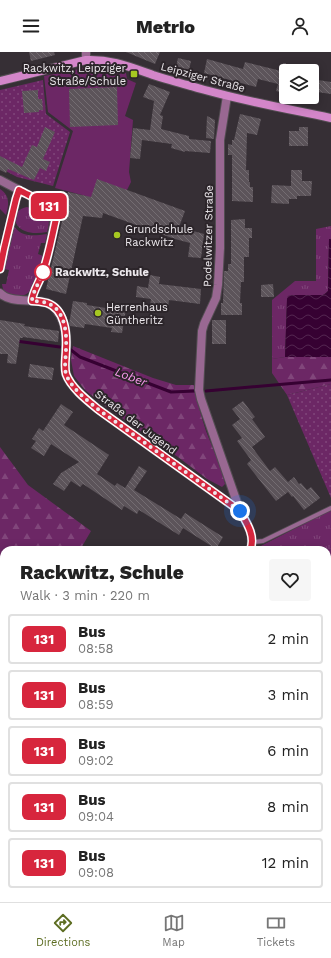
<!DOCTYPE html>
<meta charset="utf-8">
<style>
:root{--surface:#fff;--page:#f6f6f6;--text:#222;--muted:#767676;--line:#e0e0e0;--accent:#5d6d22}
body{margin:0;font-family:"Work Sans",sans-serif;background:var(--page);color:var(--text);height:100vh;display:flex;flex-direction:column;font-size:15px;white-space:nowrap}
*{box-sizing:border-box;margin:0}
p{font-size:13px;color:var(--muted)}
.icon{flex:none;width:22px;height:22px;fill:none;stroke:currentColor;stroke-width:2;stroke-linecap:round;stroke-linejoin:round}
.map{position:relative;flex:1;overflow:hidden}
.details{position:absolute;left:0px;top:494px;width:331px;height:356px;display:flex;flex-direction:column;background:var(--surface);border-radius:12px 12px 0 0;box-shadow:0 2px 10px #0003}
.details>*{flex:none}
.badge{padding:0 8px;border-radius:6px;font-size:14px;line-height:26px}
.tools{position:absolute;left:279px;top:12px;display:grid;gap:8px}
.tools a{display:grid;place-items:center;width:40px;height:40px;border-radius:4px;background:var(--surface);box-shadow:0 2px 10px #0003;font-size:20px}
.you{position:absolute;width:20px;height:20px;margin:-10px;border:3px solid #fff;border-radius:50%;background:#1a73e8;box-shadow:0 0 0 6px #1a73e833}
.map>.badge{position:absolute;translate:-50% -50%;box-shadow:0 0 0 2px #fff}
.round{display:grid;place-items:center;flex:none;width:42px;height:42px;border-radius:4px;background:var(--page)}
.overview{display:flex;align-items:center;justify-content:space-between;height:68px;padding:0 20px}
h1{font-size:19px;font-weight:800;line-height:30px}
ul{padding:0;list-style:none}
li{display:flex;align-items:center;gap:12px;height:50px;margin:0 8px 6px;padding:0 12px;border:2px solid var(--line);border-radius:4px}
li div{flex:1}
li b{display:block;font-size:15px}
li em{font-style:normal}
li .badge{min-width:44px;font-weight:700;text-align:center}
header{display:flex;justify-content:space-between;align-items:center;height:52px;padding:0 20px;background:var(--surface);font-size:18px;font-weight:800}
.dock{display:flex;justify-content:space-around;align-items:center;height:56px;border-top:1px solid var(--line);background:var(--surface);font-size:11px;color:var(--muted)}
.dock a{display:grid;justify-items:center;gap:2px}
.dock .active{color:var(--accent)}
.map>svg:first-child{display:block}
.grass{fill:url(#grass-tufts)}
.forest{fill:url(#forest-firs)}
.cemetery{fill:url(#cemetery-stones)}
.garden{fill:url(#garden-dots)}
.pitch{fill:#6c2765}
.water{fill:url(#water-waves)}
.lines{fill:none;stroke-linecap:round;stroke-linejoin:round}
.stream{stroke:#360132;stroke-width:3}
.building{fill:url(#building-back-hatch)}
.lane-casing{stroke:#534d52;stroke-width:5.5}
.street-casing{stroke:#534d52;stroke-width:10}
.secondary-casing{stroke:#534d52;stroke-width:10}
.lane{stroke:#996892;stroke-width:4}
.street{stroke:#996892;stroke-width:8}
.secondary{stroke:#d386c9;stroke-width:8}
.line-casing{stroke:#fff;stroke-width:9}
.line{stroke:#d7263d;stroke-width:6}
.walk{stroke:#ece8ec;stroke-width:4;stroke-dasharray:0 7.2}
.poi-dot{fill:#a6c821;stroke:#2c252a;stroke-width:1.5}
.stop-dot{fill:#fff;stroke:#d7263d;stroke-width:2}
.labels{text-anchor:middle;stroke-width:4;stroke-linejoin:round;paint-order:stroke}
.poi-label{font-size:11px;fill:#ece8ec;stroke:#2c252a;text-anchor:start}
.street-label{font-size:11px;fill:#ece8ec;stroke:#2c252a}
.stop-label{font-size:11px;font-weight:bold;fill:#ece8ec;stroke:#2c252a;text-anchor:start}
.water-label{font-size:12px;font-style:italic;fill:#fa98ee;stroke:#2c252a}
</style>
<header><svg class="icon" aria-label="menu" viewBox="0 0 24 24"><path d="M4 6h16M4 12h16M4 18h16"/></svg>Metrio<svg class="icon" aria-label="person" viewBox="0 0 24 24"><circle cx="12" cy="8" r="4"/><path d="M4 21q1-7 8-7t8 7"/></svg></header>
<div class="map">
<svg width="331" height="850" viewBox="0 0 331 850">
<defs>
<pattern id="grass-tufts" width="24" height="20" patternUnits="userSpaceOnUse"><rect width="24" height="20" fill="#6c2765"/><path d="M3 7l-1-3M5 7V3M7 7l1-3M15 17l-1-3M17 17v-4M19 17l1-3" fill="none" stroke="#81467b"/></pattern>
<pattern id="forest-firs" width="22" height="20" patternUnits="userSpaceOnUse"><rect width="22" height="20" fill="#6c2765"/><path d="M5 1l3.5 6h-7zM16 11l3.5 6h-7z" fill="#81467b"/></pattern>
<pattern id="cemetery-stones" width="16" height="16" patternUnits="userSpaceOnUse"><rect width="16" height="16" fill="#6c2765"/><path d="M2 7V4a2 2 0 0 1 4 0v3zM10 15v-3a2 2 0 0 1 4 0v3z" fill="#81467b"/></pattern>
<pattern id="garden-dots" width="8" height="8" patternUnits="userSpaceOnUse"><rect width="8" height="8" fill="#6c2765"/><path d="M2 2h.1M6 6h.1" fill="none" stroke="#81467b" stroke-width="1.8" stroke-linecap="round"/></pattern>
<pattern id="water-waves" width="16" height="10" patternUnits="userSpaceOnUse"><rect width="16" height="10" fill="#360132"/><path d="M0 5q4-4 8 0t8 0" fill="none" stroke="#532650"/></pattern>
<pattern id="building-back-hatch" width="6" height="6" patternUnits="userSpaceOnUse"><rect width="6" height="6" fill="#5c545a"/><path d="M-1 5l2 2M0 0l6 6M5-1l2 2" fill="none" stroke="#746d72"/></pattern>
</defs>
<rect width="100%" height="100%" fill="#362f35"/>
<path class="grass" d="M0,137C10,143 9,153 6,163L0,157Z
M27,155C44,160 53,159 47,180C40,181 32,182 25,179C12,174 11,158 27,155Z
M12,171C20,186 33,184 47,182L45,191H41L38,202L43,204C40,214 36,240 24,243C20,244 15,243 11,242C5,241 3,239 2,232H6L9,218L4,217Z
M331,174V187H329L328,239L326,241L323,243H292L288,245L287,247L285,305L272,307V248L295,229H316V177Z
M331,458V801L327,805V498H253Z"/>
<path class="forest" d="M73,294L153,326L176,333H194C197,349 201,364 206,379C213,397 221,413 225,432L222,435L207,427L178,405L109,357L85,338L74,324L71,308Z
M285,305H331V332L287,343L272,321V307Z
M0,395L28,433L91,479L80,498H4V673L0,680Z
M0,790H4V846H26L27,848L20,850H0Z"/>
<path class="cemetery" d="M26,846H97V847L27,848Z"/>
<path class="garden" d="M43,28L46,62L70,80L53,134L17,125L0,116V38Z
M331,332V446L287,343Z"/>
<path class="pitch" d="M85,16H110L126,21L127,27L136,31L125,64L133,68L129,120L131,130L127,138L89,151L86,144L55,136L73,79L48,60L44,24Z"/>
<path class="water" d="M329,187H331V305H285L287,247L288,244L292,243H323L326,241L328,239Z"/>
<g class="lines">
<path class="stream" d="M16,289L60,295
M71,298L80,305L171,340L195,339
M206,339L331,328"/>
</g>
<path class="building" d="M29,0H54L55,3L31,9Z
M126,0H160L155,12Z
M178,6L191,9L188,23L175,20Z
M207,7L243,17L245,10L281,19L283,11H286V42L276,39L278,32L258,27L256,35L204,21Z
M318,28L331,30V42L317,40Z
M149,32L170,40L160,63L163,64L161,77L189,84V87L211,89L210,101L185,99V100L171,96L172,92L142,88L140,107L130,106L133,76L150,78L154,49L143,45Z
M117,35L118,73L70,75L69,37Z
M38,38V47H42L43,58H39V60L24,61L22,39Z
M240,62L261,67L257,83L247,81L246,118H249V130H250V135H253V150L232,149V103H228V92L232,93V88H234Z
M207,64L215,68L214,87L206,86Z
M45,75L55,80L43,107L50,110L46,119L40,116L34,128L8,117L6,121L0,118V104L22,115L32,93L37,95Z
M299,75H308V94H289V79H299Z
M291,118H302V129H312L311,144H297V147H289V152L271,151L272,133L291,134Z
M97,127L185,159L179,175L204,182L201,206L188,205L190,191L175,187L103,161L102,166L83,164L66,242L46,237L64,161L58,159L61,148L66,149L68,140L91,145Z
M245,167V176H252V186H249V205H244V230H241L240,251H242V263H221V251H223L224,219H228V212H231V168Z
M150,223L160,225L159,232L201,237L200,252L169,248L168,256L150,253L151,247L136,245L137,234L148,236Z
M273,232L274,245H261V233Z
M73,249L87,251V253L112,257V255L126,257L122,281L111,280L112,276L85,272L84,276L70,274L69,272Z
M0,268L25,272L24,274L59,279L58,290L23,285V286H20L16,312L7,311L8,302H0Z
M212,268H226V292H212Z
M30,312L54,316L52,328L28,325Z
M243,349L255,365L252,367L265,385L252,395L270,419L275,415L288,430L294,425L299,432L301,431L307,438L311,435L320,446L304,458L293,444L292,445L288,440L276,449L247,412L251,408L237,389L242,386L232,373L240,367L232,357Z
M61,352L73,360L64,373L109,403L97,422L115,434L117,431L125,436L139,414L147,419L134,438L181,467L185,461L223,485L216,497L183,476L179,483L139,458L137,462L124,454L122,458L83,432L80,435L71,429L64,439L53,432L61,421L79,410L51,392L44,404L31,396L36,389L32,387L39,376L43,379Z"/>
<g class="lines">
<g class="lane-casing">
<path id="lane" d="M253,490L263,489L331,456"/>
</g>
<g class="street-casing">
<path id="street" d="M86,8V0
M227,44L220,88V196L218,233L216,246L204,272L202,279L199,338L201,347L240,459
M0,128L19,138L16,147L0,217
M19,138C33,146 51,151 55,167C52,184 49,202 43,219C41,228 32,240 32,249
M0,241C12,254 43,243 55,256C65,267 67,283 66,297C66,305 64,314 66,322C71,336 88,349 99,358L240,459C247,471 256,485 250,498
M327,816L331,812
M131,850L132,846
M285,850L290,846"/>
</g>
<g class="secondary-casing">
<path id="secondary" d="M0,29L86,8C111,7 130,15 153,23C166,27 179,31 191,34C237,48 284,56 331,66"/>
</g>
<use href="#lane" class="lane"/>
<use href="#street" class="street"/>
<use href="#secondary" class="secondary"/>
</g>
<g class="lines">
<g class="line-casing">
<path id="line" d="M0,217L4,197L16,147L19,138C33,146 51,151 56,167C52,184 49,202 43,219C41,228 32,240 32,249C37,249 43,250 47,251C65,257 67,281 66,297C66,305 64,314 66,322C71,336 88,349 99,358L240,459C247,471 256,485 250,498"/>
</g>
<use href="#line" class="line"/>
<path class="walk" d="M43,220C41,227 32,241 32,249C37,249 43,250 47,251C65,257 67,281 66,297C66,305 64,314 66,322C71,336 88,349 99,358L240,459"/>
</g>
<g class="poi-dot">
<rect x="130" y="18" width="8" height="8" rx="2"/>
<circle cx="117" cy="183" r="4"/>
<circle cx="98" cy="261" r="4"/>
</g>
<circle class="stop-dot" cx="43" cy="220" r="8"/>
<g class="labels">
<g class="poi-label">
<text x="126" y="20" text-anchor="end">Rackwitz, Leipziger<tspan x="126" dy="13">Straße/Schule</tspan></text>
<text x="125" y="181">Grundschule<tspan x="125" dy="13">Rackwitz</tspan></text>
<text x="106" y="259">Herrenhaus<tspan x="106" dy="13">Güntheritz</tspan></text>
</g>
<g class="street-label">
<text transform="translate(203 25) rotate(15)" y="4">Leipziger Straße</text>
<text transform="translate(208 184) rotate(-89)" y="4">Podelwitzer Straße</text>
<text transform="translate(136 370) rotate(37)" y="4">Straße der Jugend</text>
</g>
<g class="stop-label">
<text x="55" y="224">Rackwitz, Schule</text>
</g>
<g class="water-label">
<text transform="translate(131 325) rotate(21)" y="4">Lober</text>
</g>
</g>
</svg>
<div class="tools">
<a><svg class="icon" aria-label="layers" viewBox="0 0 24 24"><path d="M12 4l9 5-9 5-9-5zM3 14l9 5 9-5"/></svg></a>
</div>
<div class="you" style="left:240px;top:459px"></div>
<b class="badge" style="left:49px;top:154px;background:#d7263d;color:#fff">131</b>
<section class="details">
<div class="overview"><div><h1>Rackwitz, Schule</h1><p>Walk · 3 min · 220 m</p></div><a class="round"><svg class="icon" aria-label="heart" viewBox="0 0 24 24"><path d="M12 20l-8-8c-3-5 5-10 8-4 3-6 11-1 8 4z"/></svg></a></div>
<ul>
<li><span class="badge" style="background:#d7263d;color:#fff">131</span><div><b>Bus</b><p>08:58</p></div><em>2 min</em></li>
<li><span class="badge" style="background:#d7263d;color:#fff">131</span><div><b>Bus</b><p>08:59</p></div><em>3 min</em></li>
<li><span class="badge" style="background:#d7263d;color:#fff">131</span><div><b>Bus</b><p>09:02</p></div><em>6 min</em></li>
<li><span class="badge" style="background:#d7263d;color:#fff">131</span><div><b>Bus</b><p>09:04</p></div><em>8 min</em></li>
<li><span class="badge" style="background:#d7263d;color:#fff">131</span><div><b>Bus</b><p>09:08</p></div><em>12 min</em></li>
</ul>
</section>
</div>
<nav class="dock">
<a class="active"><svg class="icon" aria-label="directions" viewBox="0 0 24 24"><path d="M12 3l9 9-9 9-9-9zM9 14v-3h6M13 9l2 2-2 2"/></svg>Directions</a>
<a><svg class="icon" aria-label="map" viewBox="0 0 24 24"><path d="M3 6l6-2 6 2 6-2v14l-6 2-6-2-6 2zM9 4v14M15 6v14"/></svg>Map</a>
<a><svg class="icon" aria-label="tickets" viewBox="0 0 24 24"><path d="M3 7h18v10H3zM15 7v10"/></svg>Tickets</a>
</nav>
